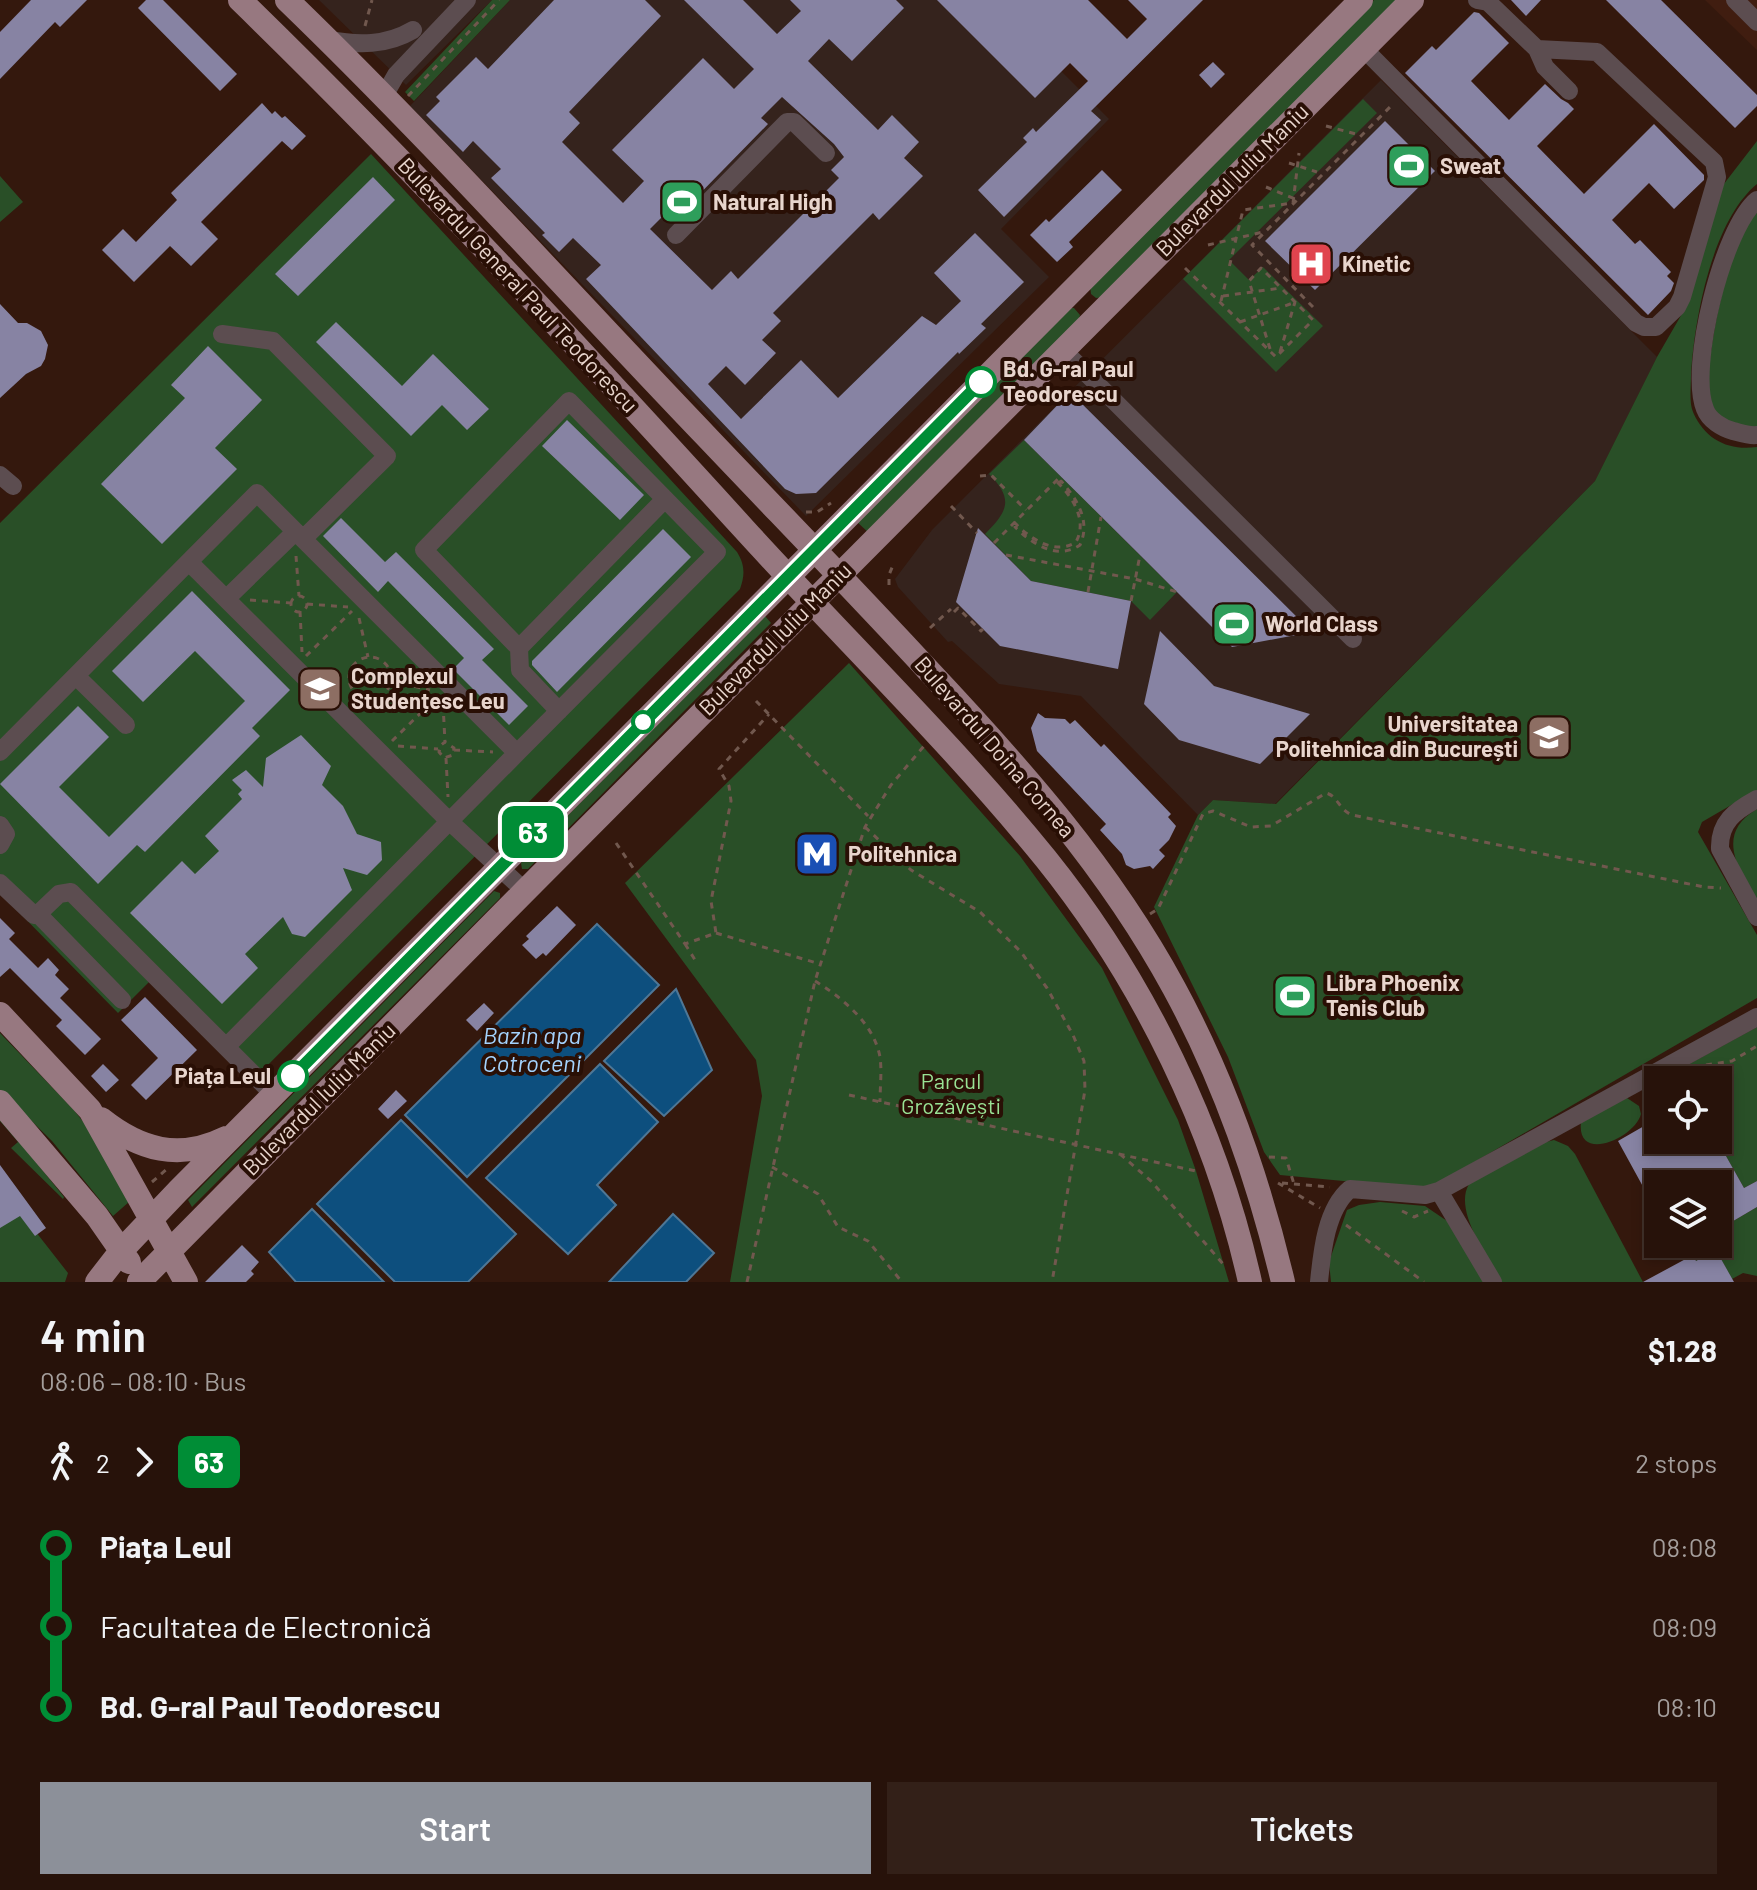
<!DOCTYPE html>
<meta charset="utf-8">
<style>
:root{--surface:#27120a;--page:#332018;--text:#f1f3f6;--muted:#a49e9c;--line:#43322b;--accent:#8c9099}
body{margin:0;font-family:Barlow,sans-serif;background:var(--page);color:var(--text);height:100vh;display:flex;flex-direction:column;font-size:30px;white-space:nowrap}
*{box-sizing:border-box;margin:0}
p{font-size:26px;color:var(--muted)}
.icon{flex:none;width:44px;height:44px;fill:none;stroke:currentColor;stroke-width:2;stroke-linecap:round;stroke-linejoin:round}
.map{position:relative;height:1282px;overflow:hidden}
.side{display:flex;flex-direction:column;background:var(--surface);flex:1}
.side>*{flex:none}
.badge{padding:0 16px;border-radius:12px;font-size:28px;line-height:52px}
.controls{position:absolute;left:1644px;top:1066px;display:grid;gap:16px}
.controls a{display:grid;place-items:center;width:88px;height:88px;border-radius:0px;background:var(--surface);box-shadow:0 4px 12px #0003,0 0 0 2px var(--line);font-size:40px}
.map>.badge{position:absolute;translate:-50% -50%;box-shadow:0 0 0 4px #fff}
.legs{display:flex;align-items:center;gap:12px;height:88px;padding:0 40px;font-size:26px}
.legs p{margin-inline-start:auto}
.summary{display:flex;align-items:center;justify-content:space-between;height:136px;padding:0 40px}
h1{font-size:44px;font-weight:600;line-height:60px}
.primary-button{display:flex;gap:16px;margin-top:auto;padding:16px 40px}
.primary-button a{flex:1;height:92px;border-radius:0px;background:var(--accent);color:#fff;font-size:32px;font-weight:600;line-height:92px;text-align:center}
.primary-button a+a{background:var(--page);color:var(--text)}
ul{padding:0 40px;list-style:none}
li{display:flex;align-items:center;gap:28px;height:80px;font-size:30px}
li i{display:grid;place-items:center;width:12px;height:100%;margin:0 10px;background:currentColor}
li i::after{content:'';width:20px;height:20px;margin:-10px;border:6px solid;border-radius:50%;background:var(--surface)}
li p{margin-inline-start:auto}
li:first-child i{background:linear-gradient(#0000 50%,currentColor 0)}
li:last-child i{background:linear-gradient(currentColor 50%,#0000 0)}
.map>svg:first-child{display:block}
.commercial{fill:#35231d}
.built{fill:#401d10}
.green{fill:#294f27}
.water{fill:#0d4f7e;stroke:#4f7796;stroke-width:2}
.building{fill:#8783a3;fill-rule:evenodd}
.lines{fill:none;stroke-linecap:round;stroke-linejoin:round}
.path{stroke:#71584e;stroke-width:3;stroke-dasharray:6 6;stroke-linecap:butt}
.minor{stroke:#5c4d50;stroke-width:18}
.major{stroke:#977880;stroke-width:24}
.line-1-casing{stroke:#fff;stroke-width:18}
.line-1{stroke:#008d36;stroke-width:12}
.stop-1-dot{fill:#fff;stroke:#008d36;stroke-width:4}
.labels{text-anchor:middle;stroke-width:8;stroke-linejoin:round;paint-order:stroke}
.poi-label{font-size:22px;font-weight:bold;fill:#e8d5cd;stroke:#290f05;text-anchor:start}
.street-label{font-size:22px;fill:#e8d5cd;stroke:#290f05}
.stop-label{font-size:22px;font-weight:bold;fill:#e8d5cd;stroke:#290f05;text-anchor:start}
.park-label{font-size:22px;fill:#99e294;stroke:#290f05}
.water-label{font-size:24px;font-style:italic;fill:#a3d2fd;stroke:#290f05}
</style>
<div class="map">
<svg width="1757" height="1282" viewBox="0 0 1757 1282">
<rect width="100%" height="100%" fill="#34180d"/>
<path class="commercial" d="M319,0H492L406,85Z
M510,0H990L1109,119L1001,229L1049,277L806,516L410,106Z
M1381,80L1657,357L1595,481L1275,804L1213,800L1198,815L1081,696L999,684L952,641L948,642L898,587L895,579L932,530Z"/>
<path class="built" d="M1705,0H1757V50Z"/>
<path class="green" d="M492,0H510L414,101L405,92Z
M1374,0H1401L1104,297L1096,298L1091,294L1090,285Z
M1363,99L1377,113L1229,260L1249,280L1263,267L1323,326L1276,372L1183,279Z
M1757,141V184C1712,221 1694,320 1691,376C1691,387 1689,403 1693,412C1705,440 1729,451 1757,447V790L1702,822L1698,832L1757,935V998L1428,1189L1280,1175L1264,1152L1228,1057L1154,907L1198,815L1213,800L1276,804L1595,481L1657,357L1683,312L1720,189Z
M371,154L737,552C745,565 745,575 740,589L250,1083L149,982L118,1013L0,893V523Z
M0,176L23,202L0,222Z
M1757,212V430C1741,425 1718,422 1711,405C1700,378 1726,264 1740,237C1744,228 1751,220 1757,212Z
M1067,308H1074L1080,315L1078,322L870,534L856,521Z
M1024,440L1177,592L1150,620L1131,601L1031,581L985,534C1008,511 1014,499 989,474Z
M765,616L771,623L528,869H522L521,863Z
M849,663L1020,856L1102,968L1178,1120L1196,1171L1229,1282H730L762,1096L756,1060L625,883Z
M1757,809V901C1739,870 1714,834 1757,809Z
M494,891L500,893V898L192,1207L188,1200Z
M1757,1027V1181L1744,1188L1717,1140L1718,1080H1660Z
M0,1033L73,1109L97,1139L130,1201L113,1216L52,1141L0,1090Z
M1627,1098L1639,1106L1641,1114C1635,1138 1576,1164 1581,1122Z
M0,1117L64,1197L63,1199L11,1148L18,1142L0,1121Z
M1554,1140L1568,1146L1575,1154L1643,1282H1502C1489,1258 1453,1211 1469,1184L1546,1142Z
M0,1186L68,1273L65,1282H0Z
M1380,1202L1425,1206L1453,1225L1485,1282H1331L1329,1262L1347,1210L1359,1205Z
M1757,1207V1276L1743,1273L1732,1279L1716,1250L1696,1261L1689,1249L1691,1244H1718V1230Z"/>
<path class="water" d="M597,924L659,985L467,1177L405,1115Z
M676,989L712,1070L664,1116L604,1061Z
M600,1064L658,1122L597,1185L616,1205L568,1254L486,1178Z
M401,1120L516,1234L468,1282H395L317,1204Z
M312,1209L384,1282H296L269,1252Z
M673,1214L714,1253L686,1282H609Z"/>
<path class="building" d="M31,0H87L60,27L55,22L0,79V32Z
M146,0H163L237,74L220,91L138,8Z
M554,0H645L661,16L569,112L580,123L562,142L623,203L644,181L612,150L703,58L734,89L754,69L684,0H743L777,34L801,11L790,0H896L904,8L852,61L829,39L808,61L878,130L892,115L919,142L904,158L923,176L879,220L873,213L773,313L781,321L762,340L776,353L745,385L726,366L708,384L741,419L801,360L838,398L922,316L936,325L961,301L934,273L975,233L1024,282L981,324L986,328L959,354L958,352L816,493L796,494L785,489L586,279L601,265L573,238L559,252L542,235L545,233L491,178L501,169L473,141L463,152L426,115L440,101L436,97L476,57L488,69ZM782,97L834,144L844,157L831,170L839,178L738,279L731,271L712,290L650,229L673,206L680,214L768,124L761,118Z
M937,0H1088L1127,39L1147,19L1128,0H1203L1091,111L1101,120L1004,217L978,190L1027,142L1023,138L1033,128L1036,132L1088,81L1070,63L1035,98Z
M1511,0H1541L1526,16Z
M1606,0H1661L1757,95V106L1735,128Z
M1474,12L1479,13L1509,43L1471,81L1509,120L1545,84L1561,99L1568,103L1574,109L1537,146L1584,194L1654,124L1704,175V180L1674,209L1649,183L1612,220L1635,244L1640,240L1671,272L1667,276L1674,283L1671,291L1648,315L1405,73L1432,46L1436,50Z
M1213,62L1225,74L1211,88L1199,75Z
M262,103L272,114L275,111L282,118L285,116L306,136L292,150L282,141L201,222L218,239L191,266L170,246L134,282L102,250L123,229L136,242L177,200L171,193Z
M1385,121L1435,171L1315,290L1265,241Z
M1102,170L1122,190L1069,242L1073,247L1057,262L1030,235L1046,219L1049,222Z
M373,177L395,200L298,296L275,274Z
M0,304L18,323H27L41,331L48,345L45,359L41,366L26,374L0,398Z
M336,322L402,386L433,354L489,409L467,430L442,405L411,436L316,342Z
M208,346L262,400L215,448L237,469L162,544L101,484L185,398L171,385Z
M1070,392L1312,632L1232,647L1144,559L1024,440Z
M567,420L644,495L620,520L542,446Z
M341,518L385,562L396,552L494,649L482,660L528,706L509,725L453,669L464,658L388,581L378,592L323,536Z
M978,528L1031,581L1131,601L1118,669L1000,646L956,602Z
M663,529L691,557L557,692L532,665V661Z
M192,591L290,690L252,728L260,736L145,852L137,845L98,884L0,784L78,706L109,737L59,787L109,837L245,701L195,651L143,702L112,671Z
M1160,631L1214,686L1310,714L1260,764L1179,740L1144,704Z
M1038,713L1045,718L1065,719L1070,724L1075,720L1101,747L1104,744L1171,814L1168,817L1176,826L1169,840L1159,850L1165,856L1153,869L1150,866L1134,869L1126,865L1122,854L1100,830L1106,824L1037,751L1031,728Z
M301,735L331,766L322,785L343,806L357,834L381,842L382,860L367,875L343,868L352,890L305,937L292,934L283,917L245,954L258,968L222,1004L130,913L182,861L195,874L219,851L205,836L242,799L238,794L242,790L232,780L246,770L263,787L266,758Z
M557,906L576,925L546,956L543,953L536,959L522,945L529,939L526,936Z
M0,918L15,933L9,939L38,968L48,958L59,970L55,975L69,989L60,998L101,1039L85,1055L56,1026L62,1020L10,968L0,977Z
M145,997L197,1050L146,1100L131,1085L158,1058L121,1020Z
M484,1003L494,1013L477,1031L466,1020Z
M103,1064L119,1080L106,1092L91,1076Z
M396,1090L407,1101L388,1119L378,1109Z
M1658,1118V1140H1717L1744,1188L1757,1181V1207L1718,1230V1184H1658V1214L1618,1141Z
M0,1165L46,1228L35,1236L20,1216L0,1228Z
M242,1245L259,1262L251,1271L254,1274L246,1282H205Z
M1716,1250L1734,1282H1643L1693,1255L1696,1261Z"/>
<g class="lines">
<path class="path" d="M365,26L372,0
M408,96L499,0
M1326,126L1356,134
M1289,163L1317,172
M1266,187L1295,199
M1208,245L1263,232
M1185,268C1216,298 1246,328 1276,357L1313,320L1261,268L1249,281L1271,352
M1223,296L1281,288
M1221,301L1243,210L1293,203L1299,153
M1313,307L1252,245L1392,105
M1240,322L1293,303
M1280,352L1295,302
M980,476L991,475L1026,510
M951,506L977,533
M806,512H817L831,503
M1014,522C1029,538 1055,556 1076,542C1088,520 1072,496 1056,481
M1017,525L1015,527C1031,543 1057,561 1080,545C1091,521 1077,499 1061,481L1059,483
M994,543L1061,476
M1006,555L1135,579L1177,592
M296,556L299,596
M889,585V575L893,565
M1088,592L1101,517
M291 604a8 8 0 1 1 16 0a8 8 0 1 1-16 0Z
M250,600L291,603
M1131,601L1140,555
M307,604L348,607
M300,611L302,652
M954,612L958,608L981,631L983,629
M359,618L368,657
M930,628L951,609
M306,656L352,611
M349 678a21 21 0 1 1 42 0a21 21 0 1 1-42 0Z
M391,681L430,690
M756,701L868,816
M443,704L445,742L441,745L439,752L444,758L453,755L454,748L445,742
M392,741L438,696
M398,746L438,749
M454,750L493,752
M446,758L448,797
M865,827L911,870L980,912L1021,952L1047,988L1073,1035L1084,1061L1085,1090L1052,1282
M616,843L685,944L716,933L711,901L731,801L729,786L719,769L769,714
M1150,914L1158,909L1203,814L1213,811L1251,827L1271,826L1326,793C1338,796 1338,809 1352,815L1704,887L1721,888
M716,933L820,964
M685,944L697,963
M815,981C841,997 874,1023 880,1057C882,1071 880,1088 880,1102
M1706,1065L1732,1061L1757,1046
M849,1095L1196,1171
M1120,1154L1151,1181L1224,1265
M1269,1157L1286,1158L1294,1184
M772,1167L818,1194L838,1227L868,1241L902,1282
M152,1182L167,1169
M1278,1183L1320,1208
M1282,1183L1330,1187
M1402,1211L1414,1217L1428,1211
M1346,1225L1424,1282
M747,1282L815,981L865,827L891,785L924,746"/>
<path class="minor" d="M1735,0L1757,22
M328,40C358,45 386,46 413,30
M1364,49L1636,323L1644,327H1656L1677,307L1682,297L1717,177L1714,162L1597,52L1537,49L1488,2L1477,0
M1537,49L1545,67L1569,91
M384,96L396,75L467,0
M1757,200C1723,228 1688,368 1705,409C1709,420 1722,428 1733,431C1741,433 1748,436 1757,435
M676,235L787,122H794L826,153
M222,334L273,341L387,456L303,539
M1063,350L1353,639
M0,475L13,486
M189,562L449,821L525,891
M226,599L295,532
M519,648L665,499
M76,676L126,725
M0,752L257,493L517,753L226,1047
M517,753L717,552L569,401L424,550L519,648L520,670L559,711
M1757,799C1735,811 1719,822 1720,849L1757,917
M0,825L6,834L0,845
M0,883L34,915L38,914L59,894L71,892L274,1095
M38,914L122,1000
M1319,1282C1322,1252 1326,1209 1350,1189L1425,1195L1439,1191
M1493,1282L1439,1191L1757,1017"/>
<path class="major" d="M240,0C415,170 580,349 744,529C844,639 952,743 1046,859C1144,981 1216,1130 1250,1282
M287,0C432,140 566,290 705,435C779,513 854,590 927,669C1020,768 1109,868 1174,988C1224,1080 1259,1181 1283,1282
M0,1014L90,1110L186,1282
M0,1102L97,1216L129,1262
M101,1119C140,1150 179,1161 226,1138
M97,1282L121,1251L178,1191L1361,0
M139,1282L525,891L1412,0"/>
</g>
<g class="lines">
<g class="line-1-casing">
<path id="line-1" d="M293,1076L981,382"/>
</g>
<use href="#line-1" class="line-1"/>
</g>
<defs>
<g id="stadium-square" transform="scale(2.3)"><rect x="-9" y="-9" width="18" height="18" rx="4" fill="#2e9e5b" stroke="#290f05"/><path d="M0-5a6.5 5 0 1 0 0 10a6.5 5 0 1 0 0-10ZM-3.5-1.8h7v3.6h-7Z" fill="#fff"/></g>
<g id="hospital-square" transform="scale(2.3)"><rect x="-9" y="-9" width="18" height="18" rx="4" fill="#e0444e" stroke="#290f05"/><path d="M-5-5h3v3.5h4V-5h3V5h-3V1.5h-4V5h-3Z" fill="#fff"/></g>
<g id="university-square" transform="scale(2.3)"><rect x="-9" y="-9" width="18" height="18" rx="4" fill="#8d6e63" stroke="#290f05"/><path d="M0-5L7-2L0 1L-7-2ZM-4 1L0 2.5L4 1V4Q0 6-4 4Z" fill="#fff"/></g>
<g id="metro-square" transform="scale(2.3)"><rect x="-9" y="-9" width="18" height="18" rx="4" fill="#1a4fb4" stroke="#290f05"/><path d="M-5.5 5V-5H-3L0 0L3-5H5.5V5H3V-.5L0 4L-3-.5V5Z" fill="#fff"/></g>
</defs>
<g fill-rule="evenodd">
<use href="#stadium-square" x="1409" y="166"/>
<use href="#stadium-square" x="682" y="202"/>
<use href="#hospital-square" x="1311" y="264"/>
<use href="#stadium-square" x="1234" y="624"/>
<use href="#university-square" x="320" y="689"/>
<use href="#university-square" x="1549" y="737"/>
<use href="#metro-square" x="817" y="854"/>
<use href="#stadium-square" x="1295" y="996"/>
</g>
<g class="stop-1-dot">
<circle cx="981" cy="382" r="14"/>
<circle cx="643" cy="722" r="10"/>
<circle cx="293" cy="1076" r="14"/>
</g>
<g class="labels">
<g class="poi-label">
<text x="1440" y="174">Sweat</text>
<text x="713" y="210">Natural High</text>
<text x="1342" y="272">Kinetic</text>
<text x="1265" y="632">World Class</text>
<text x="351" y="684">Complexul<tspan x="351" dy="25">Studențesc Leu</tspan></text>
<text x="1518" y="732" text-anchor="end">Universitatea<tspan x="1518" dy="25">Politehnica din București</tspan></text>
<text x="848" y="862">Politehnica</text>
<text x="1326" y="991">Libra Phoenix<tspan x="1326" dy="25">Tenis Club</tspan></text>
</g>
<g class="street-label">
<text transform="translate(1232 180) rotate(-45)" y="8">Bulevardul Iuliu Maniu</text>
<text transform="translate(518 285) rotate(47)" y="8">Bulevardul General Paul Teodorescu</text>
<text transform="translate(775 639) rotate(-45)" y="8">Bulevardul Iuliu Maniu</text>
<text transform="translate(995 747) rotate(49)" y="8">Bulevardul Doina Cornea</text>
<text transform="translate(319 1099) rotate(-45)" y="8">Bulevardul Iuliu Maniu</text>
</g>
<g class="stop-label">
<text x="1003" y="377">Bd. G-ral Paul<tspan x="1003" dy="25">Teodorescu</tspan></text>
<text x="271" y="1084" text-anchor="end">Piața Leul</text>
</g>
<g class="park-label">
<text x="951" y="1089">Parcul<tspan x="951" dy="25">Grozăvești</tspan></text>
</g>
<g class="water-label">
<text x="532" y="1044">Bazin apa<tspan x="532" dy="28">Cotroceni</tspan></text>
</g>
</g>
</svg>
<div class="controls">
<a><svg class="icon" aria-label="locate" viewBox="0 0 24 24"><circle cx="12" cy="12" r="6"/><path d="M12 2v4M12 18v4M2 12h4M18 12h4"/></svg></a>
<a><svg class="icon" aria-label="layers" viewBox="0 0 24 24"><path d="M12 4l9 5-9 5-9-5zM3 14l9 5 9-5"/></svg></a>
</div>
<b class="badge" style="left:533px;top:832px;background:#008d36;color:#fff">63</b>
</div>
<section class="side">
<div class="summary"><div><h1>4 min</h1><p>08:06 – 08:10 · Bus</p></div><b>$1.28</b></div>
<div class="legs"><svg class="icon" aria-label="walk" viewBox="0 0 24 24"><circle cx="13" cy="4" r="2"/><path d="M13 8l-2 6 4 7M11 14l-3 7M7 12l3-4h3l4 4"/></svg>2<svg class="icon" aria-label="forward" viewBox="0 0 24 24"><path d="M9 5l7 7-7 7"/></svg><b class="badge" style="background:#008d36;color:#fff">63</b><p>2 stops</p></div>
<ul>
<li><i style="color:#008d36"></i><b>Piața Leul</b><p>08:08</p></li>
<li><i style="color:#008d36"></i><span>Facultatea de Electronică</span><p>08:09</p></li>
<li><i style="color:#008d36"></i><b>Bd. G-ral Paul Teodorescu</b><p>08:10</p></li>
</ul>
<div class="primary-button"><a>Start</a><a>Tickets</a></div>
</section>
